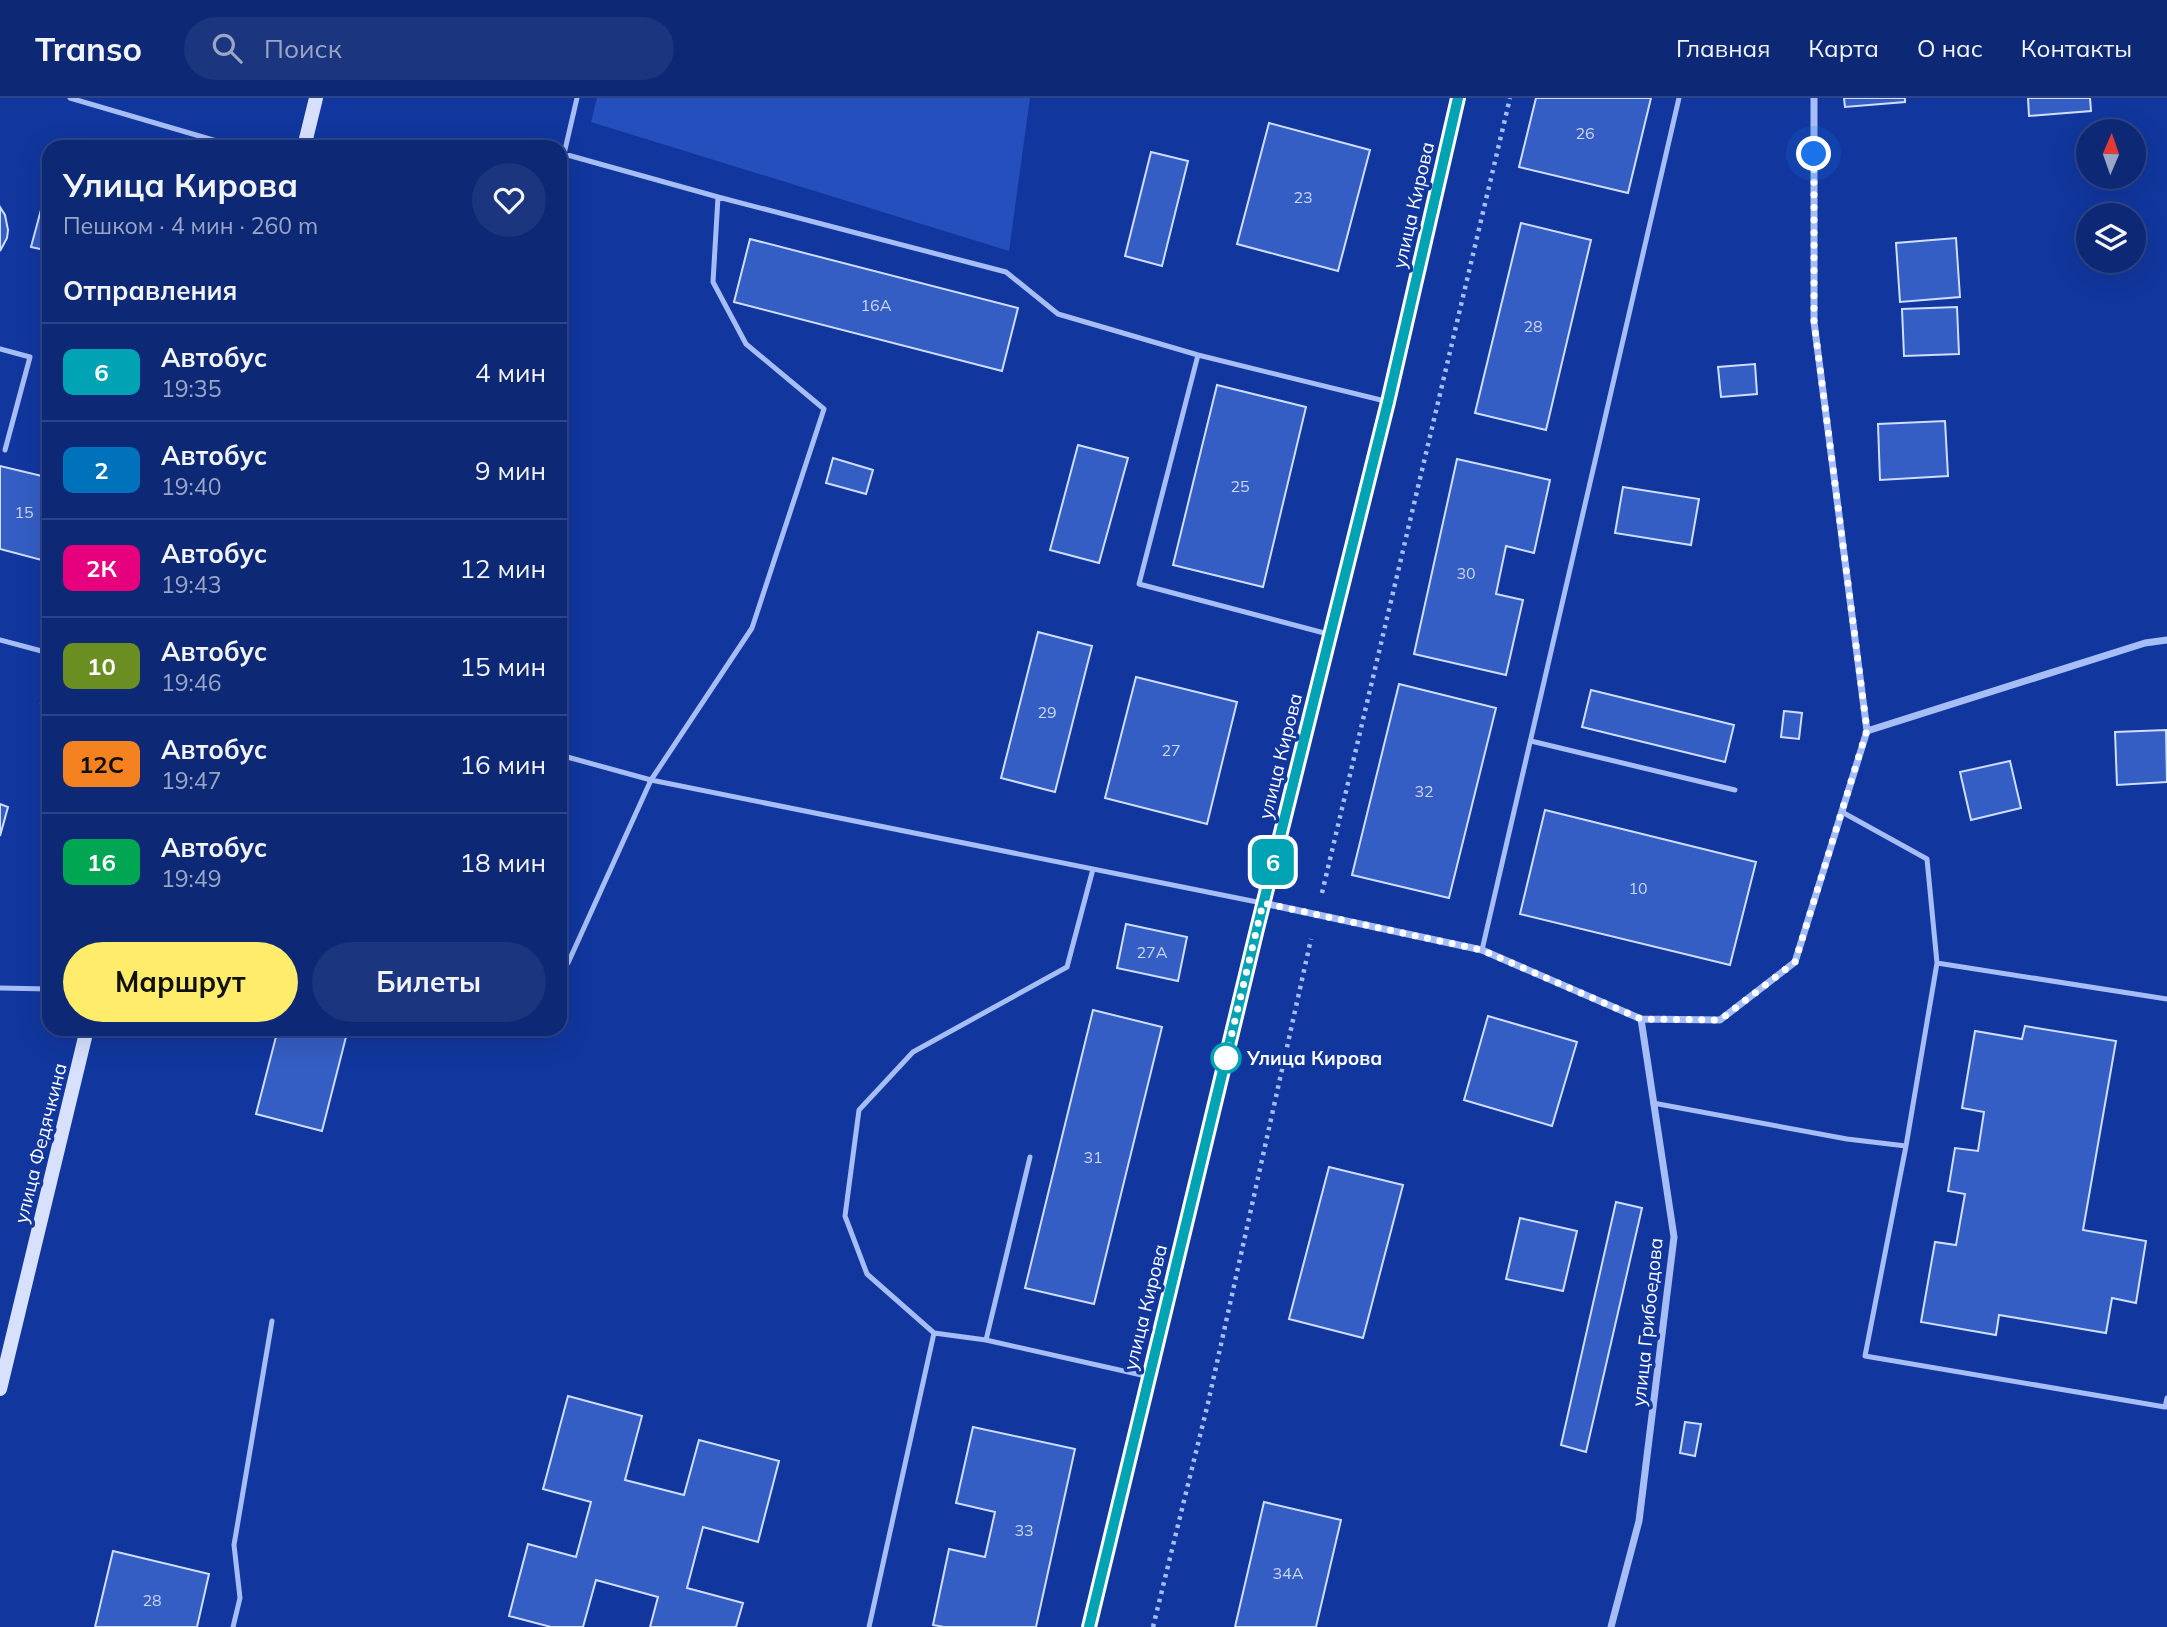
<!DOCTYPE html>
<html lang="ru">
<meta charset="utf-8">
<style>
:root{--surface:#0d2976;--page:#1b357e;--text:#f1f3f6;--muted:#9aa6c5;--line:#2d4588;--accent:#ffec6a}
body{margin:0;font-family:Mulish,sans-serif;background:var(--page);color:var(--text);height:100vh;display:flex;flex-direction:column;font-size:26px;white-space:nowrap}
*{box-sizing:border-box;margin:0}
p{font-size:23px;color:var(--muted)}
.icon{flex:none;width:38px;height:38px;fill:none;stroke:currentColor;stroke-width:2;stroke-linecap:round;stroke-linejoin:round}
.map{position:relative;flex:1;overflow:hidden}
.sheet{position:absolute;left:42px;top:42px;width:525px;height:896px;display:flex;flex-direction:column;background:var(--surface);border-radius:21px;box-shadow:0 7px 28px #0002,0 0 0 2px var(--line)}
.sheet>*{flex:none}
.badge{padding:0 14px;border-radius:10px;font-size:24px;line-height:46px}
.needle{width:46px;rotate:2deg}
.fabs{position:absolute;left:2076px;top:21px;display:grid;gap:14px}
.fabs a{display:grid;place-items:center;width:70px;height:70px;border-radius:50%;background:var(--surface);box-shadow:0 7px 28px #0002,0 0 0 2px var(--line);font-size:35px}
.you{position:absolute;width:35px;height:35px;margin:-18px;border:5px solid #fff;border-radius:50%;background:#1a73e8;box-shadow:0 0 0 10px #1a73e833}
.map>.badge{position:absolute;translate:-50% -50%;box-shadow:0 0 0 4px #fff}
h2{padding:0 21px;font-size:26px;line-height:63px}
.round{display:grid;place-items:center;flex:none;width:74px;height:74px;border-radius:37px;background:var(--page)}
.headline{display:flex;align-items:center;justify-content:space-between;height:119px;padding:0 21px}
h1{font-size:33px;font-weight:700;line-height:52px}
.cta{display:flex;gap:14px;margin-top:auto;padding:14px 21px}
.cta a{flex:1;height:80px;border-radius:42px;background:var(--accent);color:#111;font-size:28px;font-weight:700;line-height:80px;text-align:center}
.cta a+a{background:var(--page);color:var(--text)}
ul{padding:0;list-style:none}
li{display:flex;align-items:center;gap:21px;height:98px;padding:0 21px;border-top:2px solid var(--line)}
li div{flex:1}
li b{display:block;font-size:26px}
li em{font-style:normal}
li .badge{min-width:77px;font-weight:700;text-align:center}
header{display:flex;align-items:center;gap:42px;box-sizing:border-box;height:98px;padding:0 35px;background:var(--surface);border-bottom:2px solid var(--line)}
header strong{font-size:33px}
nav{display:flex;gap:38px;margin-inline-start:auto;font-size:24px}
.search{width:490px;height:63px;background:var(--page);display:flex;align-items:center;gap:18px;box-sizing:border-box;padding:0 24px;border-radius:38px;color:var(--muted);font-size:26px}
.map>svg:first-child{display:block}
.green{fill:#244fbc}
.building{fill:#355ec4;stroke:#cfddfe;stroke-width:2}
.lines{fill:none;stroke-linecap:round;stroke-linejoin:round}
.path{stroke:#a7bdf5;stroke-width:4.5;stroke-dasharray:3.5 5;stroke-linecap:butt}
.lane{stroke:#a7bdf5;stroke-width:5}
.street{stroke:#a7bdf5;stroke-width:7}
.secondary{stroke:#d7e1fd;stroke-width:14}
.line-casing{stroke:#fff;stroke-width:16}
.line{stroke:#00a3b4;stroke-width:10}
.walk{stroke:#fff;stroke-width:7;stroke-dasharray:0 12.6}
.stop-dot{fill:#fff;stroke:#00a3b4;stroke-width:3.5}
.labels{text-anchor:middle;stroke-width:7;stroke-linejoin:round;paint-order:stroke}
.number-label{font-size:16px;fill:#ccd7f0}
.street-label{font-size:19px;fill:#fff;stroke:#11379e}
.stop-label{font-size:19px;font-weight:bold;fill:#fff;stroke:#11379e;text-anchor:start}
</style>
<header>
<strong>Transo</strong>
<div class="search"><svg class="icon" aria-label="search" viewBox="0 0 24 24"><circle cx="10" cy="10" r="6"/><path d="M15 15l6 6"/></svg>Поиск</div>
<nav><a>Главная</a><a>Карта</a><a>О нас</a><a>Контакты</a></nav>
</header>
<div class="map">
<svg width="2167" height="1529" viewBox="0 0 2167 1529">
<rect width="100%" height="100%" fill="#11379e"/>
<path class="green" d="M597,0H1030L1009,153L591,24Z"/>
<path class="building" d="M1536,0H1651L1628,95L1519,69Z
M1844,0H1905V4L1845,9Z
M2028,0H2090L2091,13L2029,18Z
M1269,25L1370,52L1338,173L1237,146Z
M1151,54L1188,63L1162,168L1125,158Z
M49,82V153L31,149Z
M0,109L5,117L8,132L7,140L0,153Z
M1521,125L1591,142L1546,332L1475,315Z
M1956,140L1960,199L1900,204L1896,145Z
M750,141L1018,210L1002,273L734,204Z
M1957,209L1959,256L1904,258L1902,211Z
M1755,266L1757,296L1721,299L1718,269Z
M1217,287L1306,309L1263,489L1173,467Z
M1945,323L1948,378L1880,382L1878,326Z
M1078,347L1128,360L1099,465L1050,452Z
M49,352V464L0,451V368L42,378Z
M833,360L873,372L866,396L826,385Z
M1457,361L1550,382L1534,455L1506,448L1496,496L1523,502L1506,577L1414,556Z
M1623,389L1699,401L1691,447L1615,435Z
M1038,534L1092,548L1055,694L1001,680Z
M1136,579L1237,604L1207,726L1105,700Z
M47,585L49,586V607L41,605Z
M1399,586L1496,610L1449,800L1352,777Z
M1591,592L1734,627L1725,664L1582,629Z
M1784,613L1802,615L1799,641L1781,639Z
M2166,632L2167,684L2117,687L2115,634Z
M2010,663L2021,710L1971,722L1960,674Z
M0,706L8,709L0,738Z
M1545,712L1756,764L1730,867L1520,816Z
M1126,826L1187,839L1178,883L1117,870Z
M1093,912L1162,929L1094,1206L1025,1190Z
M1488,918L1577,944L1552,1028L1464,1002Z
M2025,928L2116,943L2083,1132L2146,1143L2136,1205L2112,1200L2106,1235L1999,1217L1996,1237L1921,1224L1935,1144L1956,1147L1965,1096L1948,1093L1955,1050L1978,1053L1984,1014L1962,1010L1975,933L2022,941Z
M278,931H348L322,1033L256,1016Z
M1329,1069L1403,1087L1363,1240L1289,1221Z
M1616,1104L1642,1110L1586,1354L1561,1347Z
M1520,1120L1577,1133L1563,1193L1506,1181Z
M568,1298L642,1318L625,1382L684,1397L699,1342L779,1363L758,1444L703,1429L687,1490L743,1505L736,1529H650L658,1499L596,1482L583,1529H551L509,1518L528,1446L576,1459L591,1404L543,1391Z
M1685,1324L1701,1326L1695,1358L1680,1355Z
M973,1329L1075,1351L1036,1529H944L933,1527L949,1451L985,1459L995,1414L956,1405Z
M1264,1404L1341,1422L1316,1529H1235Z
M113,1453L209,1476L197,1529H95Z"/>
<g class="lines">
<path class="path" d="M1322,795L1510,0
M1153,1529L1208,1305L1311,841"/>
<path class="lane" d="M70,0L237,49
M718,99L1006,174L1058,216L1198,257L1385,303
M0,251L30,259L5,352
M1198,257L1139,486L1328,536
M0,542L49,555
M1531,643L1735,692
M560,657L651,682L1262,805
M1842,714L1927,761L1937,865L1906,1048
M1482,852L1679,0
M568,865L651,682L752,530L824,311L746,246L713,184L718,99L564,56L577,0
M1937,865L2167,901
M0,890L49,891
M1653,1005L1847,1041L1906,1048L1865,1258L2165,1309L2167,1300
M934,1235L986,1242L1146,1278
M986,1242L1030,1059
M233,1529L240,1500L234,1447L272,1223
M869,1529L934,1235L867,1176L845,1118L859,1012L913,954L1067,869L1093,771"/>
<path class="street" d="M1814,0V224L1867,633
M1263,805L1482,852L1641,921L1720,922L1795,864L1867,633L2145,545L2167,542
M1611,1529L1639,1423L1674,1139L1641,921"/>
<path class="secondary" d="M304,49L316,0
M0,1291L87,931
M1089,1529L1263,805L1388,304L1458,0"/>
</g>
<g class="lines">
<g class="line-casing">
<path id="line" d="M1089,1529L1257,831L1388,304L1458,0"/>
</g>
<use href="#line" class="line"/>
<path class="walk" d="M1226,960L1263,805L1482,852L1641,921L1720,922L1795,864L1867,632L1814,224V56"/>
</g>
<circle class="stop-dot" cx="1226" cy="960" r="14"/>
<g class="labels">
<g class="number-label">
<text x="1585" y="41">26</text>
<text x="1303" y="105">23</text>
<text x="876" y="213">16А</text>
<text x="1533" y="234">28</text>
<text x="1240" y="394">25</text>
<text x="24" y="420">15</text>
<text x="1466" y="481">30</text>
<text x="1047" y="620">29</text>
<text x="1171" y="658">27</text>
<text x="1424" y="699">32</text>
<text x="1638" y="796">10</text>
<text x="1152" y="860">27А</text>
<text x="1093" y="1065">31</text>
<text x="1024" y="1438">33</text>
<text x="1288" y="1481">34А</text>
<text x="152" y="1508">28</text>
</g>
<g class="street-label">
<text transform="translate(1413 107) rotate(-77)" y="7">улица Кирова</text>
<text transform="translate(1280 658) rotate(-76)" y="7">улица Кирова</text>
<text transform="translate(40 1045) rotate(-76)" y="7">улица Федячкина</text>
<text transform="translate(1145 1209) rotate(-76)" y="7">улица Кирова</text>
<text transform="translate(1647 1224) rotate(-84)" y="7">улица Грибоедова</text>
</g>
<g class="stop-label">
<text x="1247" y="967">Улица Кирова</text>
</g>
</g>
</svg>
<div class="fabs">
<a><svg class="needle" viewBox="-14 -14 28 28"><path d="M0-13l5 13h-10z" fill="#e53935"/><path d="M0 13l5-13h-10z" fill="#9aa6c5"/></svg></a>
<a><svg class="icon" aria-label="layers" viewBox="0 0 24 24"><path d="M12 4l9 5-9 5-9-5zM3 14l9 5 9-5"/></svg></a>
</div>
<div class="you" style="left:1814px;top:56px"></div>
<b class="badge" style="left:1273px;top:764px;background:#00a3b4;color:#fff">6</b>
<section class="sheet">
<div class="headline"><div><h1>Улица Кирова</h1><p>Пешком · 4 мин · 260 m</p></div><a class="round"><svg class="icon" aria-label="heart" viewBox="0 0 24 24"><path d="M12 20l-8-8c-3-5 5-10 8-4 3-6 11-1 8 4z"/></svg></a></div>
<h2>Отправления</h2>
<ul>
<li><span class="badge" style="background:#00a3b4;color:#fff">6</span><div><b>Автобус</b><p>19:35</p></div><em>4 мин</em></li>
<li><span class="badge" style="background:#0072bc;color:#fff">2</span><div><b>Автобус</b><p>19:40</p></div><em>9 мин</em></li>
<li><span class="badge" style="background:#e6007e;color:#fff">2К</span><div><b>Автобус</b><p>19:43</p></div><em>12 мин</em></li>
<li><span class="badge" style="background:#6b8e23;color:#fff">10</span><div><b>Автобус</b><p>19:46</p></div><em>15 мин</em></li>
<li><span class="badge" style="background:#f58220;color:#111">12С</span><div><b>Автобус</b><p>19:47</p></div><em>16 мин</em></li>
<li><span class="badge" style="background:#00a651;color:#fff">16</span><div><b>Автобус</b><p>19:49</p></div><em>18 мин</em></li>
</ul>
<div class="cta"><a>Маршрут</a><a>Билеты</a></div>
</section>
</div>
